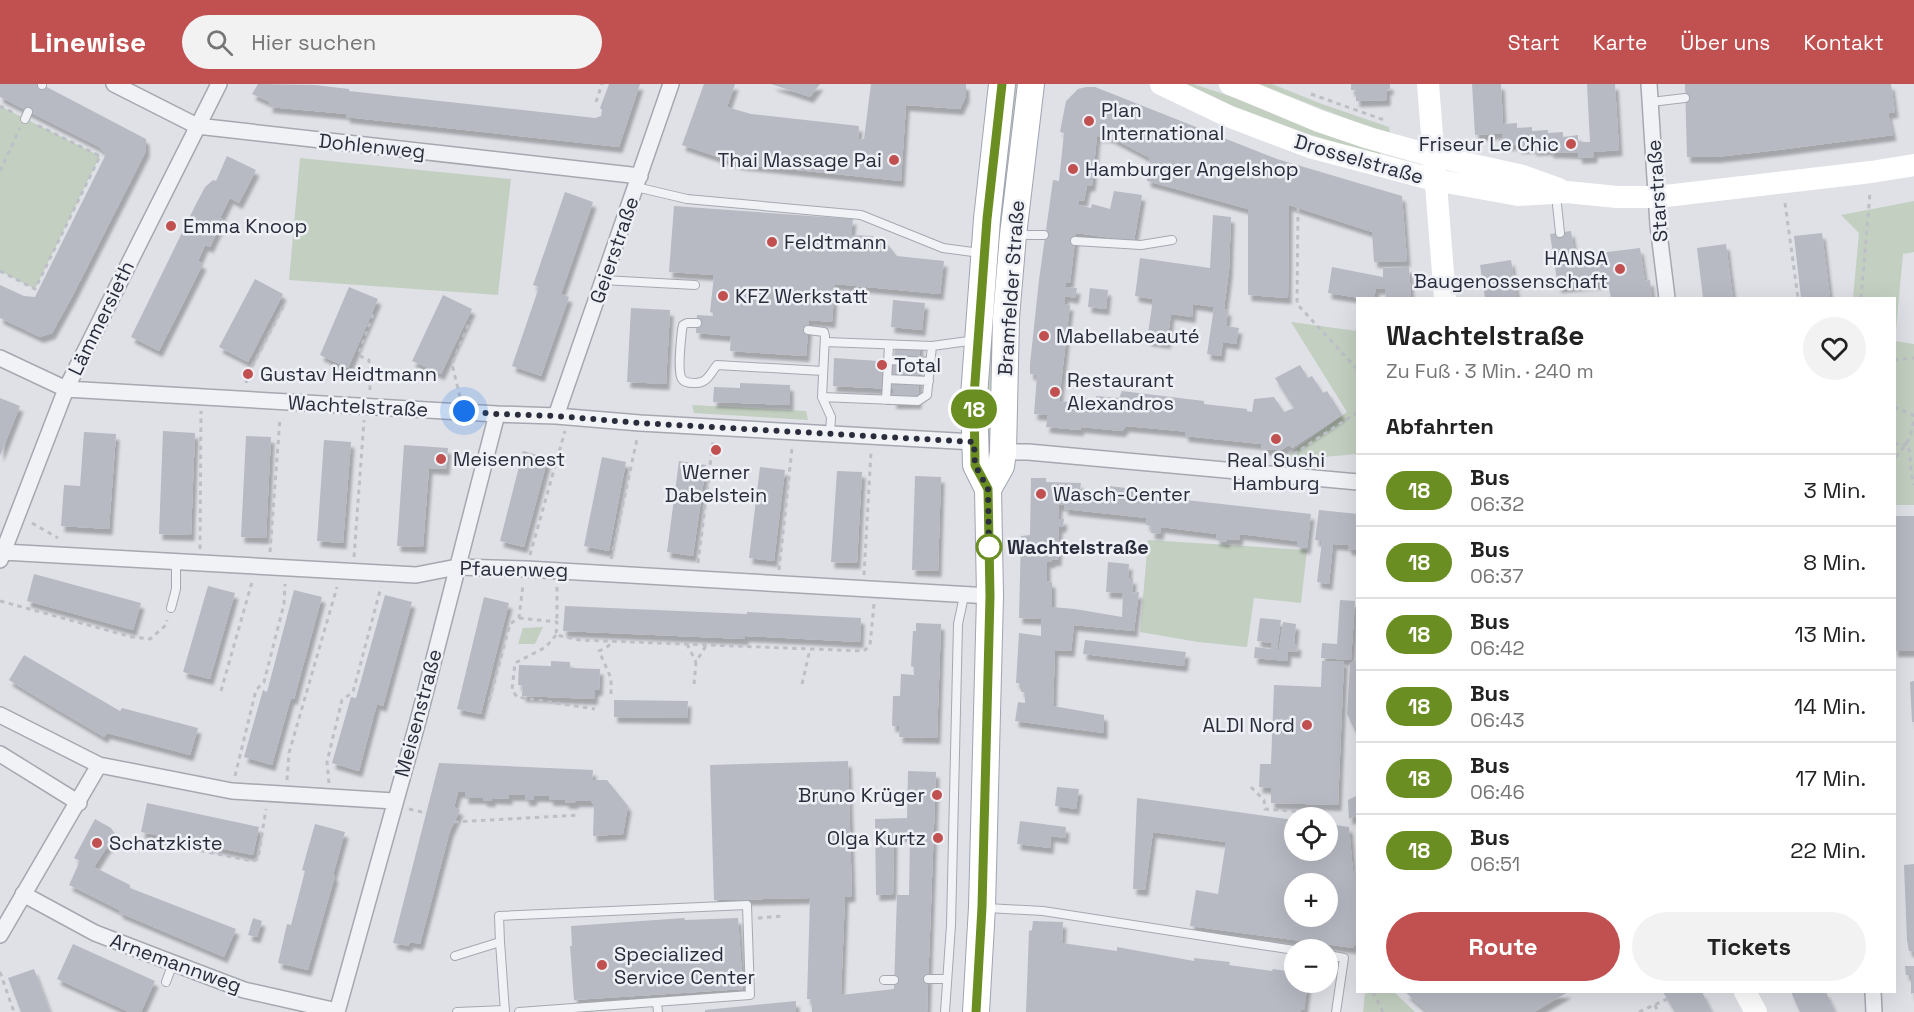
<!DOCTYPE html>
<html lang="de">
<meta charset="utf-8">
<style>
:root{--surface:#fff;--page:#f2f2f2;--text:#222;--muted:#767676;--line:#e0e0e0;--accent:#c05150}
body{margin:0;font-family:"Space Grotesk",sans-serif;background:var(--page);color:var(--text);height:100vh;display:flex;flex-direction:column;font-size:22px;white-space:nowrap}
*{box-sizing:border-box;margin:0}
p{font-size:20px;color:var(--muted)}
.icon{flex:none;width:33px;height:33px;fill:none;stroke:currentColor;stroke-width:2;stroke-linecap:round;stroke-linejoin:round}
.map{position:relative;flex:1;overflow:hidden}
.drawer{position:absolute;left:1356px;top:213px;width:540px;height:696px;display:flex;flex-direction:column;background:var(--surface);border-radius:0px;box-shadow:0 6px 24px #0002}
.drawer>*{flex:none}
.badge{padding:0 12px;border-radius:20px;font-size:21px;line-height:39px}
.controls{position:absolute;left:1284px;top:723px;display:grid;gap:12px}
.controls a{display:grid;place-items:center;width:54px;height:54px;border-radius:50%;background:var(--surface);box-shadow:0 6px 24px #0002;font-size:30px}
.you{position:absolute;width:30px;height:30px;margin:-15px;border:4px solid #fff;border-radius:50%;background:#1a73e8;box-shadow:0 0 0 9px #1a73e833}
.map>.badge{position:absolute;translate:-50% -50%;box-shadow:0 0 0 3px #fff}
h2{padding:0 30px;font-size:22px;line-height:54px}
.round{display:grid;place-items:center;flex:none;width:63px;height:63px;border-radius:32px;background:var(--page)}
.headline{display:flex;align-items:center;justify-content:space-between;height:102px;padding:0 30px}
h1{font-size:28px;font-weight:700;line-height:45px}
.button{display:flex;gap:12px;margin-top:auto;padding:12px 30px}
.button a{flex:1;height:69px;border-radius:36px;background:var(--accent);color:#fff;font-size:24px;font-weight:700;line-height:69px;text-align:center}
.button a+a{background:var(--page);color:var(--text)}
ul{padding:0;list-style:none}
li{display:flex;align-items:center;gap:18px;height:72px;padding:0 30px;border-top:2px solid var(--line)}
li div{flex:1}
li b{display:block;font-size:22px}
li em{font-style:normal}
li .badge{min-width:66px;font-weight:700;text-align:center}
header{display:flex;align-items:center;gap:36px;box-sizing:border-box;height:84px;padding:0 30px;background:var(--accent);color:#fff}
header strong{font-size:28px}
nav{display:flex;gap:33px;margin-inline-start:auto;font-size:21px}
.search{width:420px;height:54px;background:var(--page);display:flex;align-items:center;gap:15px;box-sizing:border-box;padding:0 21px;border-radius:33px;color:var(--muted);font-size:22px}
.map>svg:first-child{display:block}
.green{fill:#c3d0c1}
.building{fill:#b7bac3;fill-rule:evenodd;filter:url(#shadow)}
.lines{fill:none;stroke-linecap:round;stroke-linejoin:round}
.lane-casing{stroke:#a5a8b0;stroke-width:10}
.street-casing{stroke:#a5a8b0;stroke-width:18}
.primary-casing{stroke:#a0a4b1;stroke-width:28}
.path{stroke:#bdbfc6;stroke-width:3;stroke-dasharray:4.5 4.5;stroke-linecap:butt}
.lane{stroke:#f1f2f6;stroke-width:8}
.street{stroke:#f1f2f6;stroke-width:15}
.secondary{stroke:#fff;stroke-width:22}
.primary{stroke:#fff;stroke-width:26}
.line-casing{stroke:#fff;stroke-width:14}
.line{stroke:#6b8e23;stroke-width:9}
.walk{stroke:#2a2e3c;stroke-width:6;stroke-dasharray:0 10.8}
.poi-dot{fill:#c05150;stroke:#eef0f5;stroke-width:2}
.stop-dot{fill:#fff;stroke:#6b8e23;stroke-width:3}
.labels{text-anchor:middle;stroke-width:5;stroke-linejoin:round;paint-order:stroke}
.poi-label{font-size:20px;fill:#2a2e3c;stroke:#eef0f5;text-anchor:start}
.street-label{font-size:20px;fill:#2a2e3c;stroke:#eef0f5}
.stop-label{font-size:20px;font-weight:bold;fill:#2a2e3c;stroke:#eef0f5;text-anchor:start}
</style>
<header>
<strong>Linewise</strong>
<div class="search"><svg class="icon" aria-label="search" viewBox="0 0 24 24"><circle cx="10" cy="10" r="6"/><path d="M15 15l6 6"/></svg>Hier suchen</div>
<nav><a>Start</a><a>Karte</a><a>Über uns</a><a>Kontakt</a></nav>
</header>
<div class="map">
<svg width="1914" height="928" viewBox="0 0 1914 928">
<defs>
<filter id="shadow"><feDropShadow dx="3.5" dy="6" stdDeviation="1.5" flood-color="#0004"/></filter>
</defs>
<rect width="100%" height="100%" fill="#dfe1e7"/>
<path class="green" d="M1012,0H1018L1001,126V167L992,283L990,386L986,387L984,288Z
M1182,0H1193L1236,14L1380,66L1381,73C1314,51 1245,33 1182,0Z
M1258,0H1272L1322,20L1389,43L1390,49L1366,42Z
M0,22L100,72L35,205L0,187Z
M300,74L511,95L498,211L289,196Z
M1914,117V168L1903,170L1895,257L1914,260V421H1895L1894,214H1853L1859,149L1841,131Z
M1291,238L1357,247V370L1279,377L1347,328Z
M692,321L806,327L808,336L694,329Z
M1148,456L1307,466L1301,519L1254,514L1247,563L1198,558L1140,548Z
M543,543L535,560H518L523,544Z
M1365,908H1394L1415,928H1363Z"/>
<path class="building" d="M0,0H41L146,55V67L73,211L52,249L40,253L0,234V201L24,212L35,213L106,70L99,63L0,13Z
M258,0L315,1L349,5V7L595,34L601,32L602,26L600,24L609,0H640L619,63L346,33L347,30L269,23L270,18L252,10Z
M704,0H735L727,23L751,30L859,42L858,56L864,55L871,0H966V12L960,25L906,21L901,97L739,80L682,61Z
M771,0H820L810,13Z
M1351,0H1390V5H1387V16L1356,17V6H1351Z
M1472,0H1501L1503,40L1517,39V44L1532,43V47L1548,46V49L1563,48V53L1578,51V58H1590L1587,0H1615L1619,66L1594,68V73L1579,74L1578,69L1550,68L1549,65L1533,66V63L1518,64V60L1503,61L1502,49L1475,51Z
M1685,0H1891L1895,28L1888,29L1893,51L1778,66L1716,73H1687Z
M1086,3H1095L1277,75L1402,112L1407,177L1374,178L1372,148L1289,121L1288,214L1248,211V125L1147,97L1150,74L1110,53L1097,52L1092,101L1087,102L1084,117L1079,116L1078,121L1091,124L1092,120L1110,125L1114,107L1142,111L1134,157L1076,149L1070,199H1066V203L1077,204L1075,214L1065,212V220L1070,221L1059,317L1083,319L1084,314L1096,315V312L1119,314L1122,307L1204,317V320L1247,325V327L1252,328L1254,315L1274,313L1284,328L1294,324L1275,294L1300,281L1308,294L1312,292L1323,309L1327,307L1342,331L1292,364L1289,361L1281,366L1262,365L1261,360L1185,352V348L1179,347L1126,342L1122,347L1081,343L1080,346L1046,343L1048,331L1034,330L1037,291L1030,290V280L1039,196L1053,96L1059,97L1064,49L1060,48L1066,17L1078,5Z
M227,72L256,86L239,119L230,114L220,134L223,135L210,163L205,161L198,177L203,180L159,267L131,253L196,120L205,103L213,96L216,97Z
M565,108L593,118L561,210L569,213L541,292L512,282L539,203L533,201Z
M674,122L853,135L851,151L873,152L872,164L882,154L897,172L944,177L940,210L835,200L832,238L809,236L806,272L730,267L731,252L696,249L697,231L713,232V229L710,228L714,191L669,188Z
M1213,131L1231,133L1229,187L1224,225L1228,226L1226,242L1239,244L1236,260L1223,258L1221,272L1207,270L1214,223L1193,220L1192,233L1171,230L1167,259L1147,256L1153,215L1135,212L1140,174L1210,184Z
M1571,147L1575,172L1640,164L1645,197L1650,196L1652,214H1611L1608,198L1558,203L1550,150Z
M1822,149L1830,214H1801L1794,152Z
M1726,160L1733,214H1703L1697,164Z
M1511,176L1517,214H1485L1480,181Z
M1332,183L1383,193V184L1409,183L1411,214H1386L1385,205L1376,204L1374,214H1360L1328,209Z
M255,195L283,210L248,278L219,263Z
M349,203L378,215L348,284L320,271Z
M1090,204L1108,206L1106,225L1088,223Z
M443,211L472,225L441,290L412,277Z
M893,216L925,219L922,246L891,243Z
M631,224L670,226L666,300L627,298Z
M895,256L920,257L918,319H893V305L833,302L834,274L894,278Z
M740,299L790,301V321L713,318L714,303L740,304Z
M0,314L20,322L0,372Z
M163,347L195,349L191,451L159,450Z
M84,348L116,350L109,445L61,442L64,401L80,402Z
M246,352L271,353L266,454L241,453Z
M324,356L351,358L343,459L317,457Z
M404,361L448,364L446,385L429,384L423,463L397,462Z
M523,367L548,374L524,463L500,457Z
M602,373L626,378L609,467L584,462Z
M679,377L706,381L693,472L667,468Z
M760,383L785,386L774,477L749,474Z
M837,387L862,388L857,479L831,478Z
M915,392L941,393L938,487L912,486Z
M1031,394H1046V398L1081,399L1080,406L1109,408V402L1151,407L1150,412L1311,430L1307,464L1297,463V457L1240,450L1239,456L1227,455L1226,458L1216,456L1217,450L1161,443L1160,450L1151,449L1152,442L1146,441L1147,434L1064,425L1065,421H1059L1058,435H1064L1063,442L1059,443L1058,476H1052V478H1047V497L1052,498V523L1075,525L1122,533L1123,509L1106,508L1108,478L1129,480L1128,494H1133L1132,509L1139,508L1134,547L1074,541L1071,567L1055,566L1053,622L1104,631V649L1015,637L1018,618L1025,619V608H1021V599H1016L1019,549L1041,552V535L1019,534L1021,452L1030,451Z
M1319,426L1358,430V466L1348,465V461L1333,460L1329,500L1317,498L1322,457L1315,456Z
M1894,432H1914V567H1894Z
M34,490L141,519L133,546L27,517Z
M208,502L235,509L210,595L183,588Z
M294,506L322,513L294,615L291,614L272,681L244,673L263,606L267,608Z
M385,511L412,518L383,622L377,620L359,687L332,679L351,613L356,614Z
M484,513L509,519L481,630L457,625Z
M1340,516L1355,517L1351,576L1321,574L1322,559L1337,560Z
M565,522L747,530V528L861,534L860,558L745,552V555L563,547Z
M1260,534L1281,536L1277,565H1279L1283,538L1296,540L1294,560H1298L1297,568L1288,567L1287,577L1254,574L1255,563L1271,565V559L1257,557Z
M916,539L941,540L937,654L899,653L900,642H892L893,612H900L901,590L914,591V583L911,582L913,547H916Z
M1085,556L1186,568L1184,582L1083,570Z
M24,571L120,627L122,624L198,644L190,671L107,649L104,653L43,617L9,596Z
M1358,575V648L1356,649L1347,630L1350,579Z
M551,577L570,578V584L600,585L599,606H595L594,615L522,612L523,601H518L519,581L551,582Z
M1322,577H1344L1338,721L1271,719V704L1259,703L1260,680H1271L1274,601L1321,603Z
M1914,597V638H1912L1910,598Z
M614,616L688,617L687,634L614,633Z
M848,677L852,812L845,813L841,911L894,905L897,811H909L910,752L894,751L893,810L876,811L875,735L907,734L908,687L936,688L927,928H812L811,915H807L810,814L714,816L710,681Z
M439,679L593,686L592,696H607L628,722L623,750L593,752L594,721L591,717H576L574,719H566L565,716H550L549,712H534L533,716H526L525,711H509V715L492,714V717H488L483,716V714H465V708H458L454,723L460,726L450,747L420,860L410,858L408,862L393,859Z
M1057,703L1079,705L1076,725L1055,722Z
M1358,711V731L1349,735L1348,716Z
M1137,714L1294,736V766H1328V740L1349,743L1353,788L1358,785V864L1354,860V864L1190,842L1196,806L1218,810L1226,758L1153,748L1145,806L1133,805ZM1294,800H1328V832H1294Z
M147,719L259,743L253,771L141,748Z
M95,735L111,744L115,750L113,758L107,763L94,783L130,801V804L236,845L224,873L120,829L119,826L69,801L80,777L74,774Z
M1020,737L1066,743L1065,754L1051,752L1050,764L1017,760Z
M315,740L345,748L333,791L335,792L308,886L278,879L287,840L291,841L305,787L302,786Z
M1914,780V868L1909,867L1907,856L1904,781Z
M253,834L262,837L257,853L248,851Z
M684,834L685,836L738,834L743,905L574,916L570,862H572L571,842Z
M1033,837L1063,838L1062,859L1117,867V863L1194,877V874L1230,878L1229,881L1272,887L1273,885L1294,888V898H1308L1304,926L1301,925V928H1026L1029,847L1032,846Z
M73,860L155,897L141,928H129L57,895Z
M1905,882H1914V909L1911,910V891H1906Z
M34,885L50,928H21L8,894Z
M1405,908H1568L1534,928H1428Z
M1663,908H1702L1712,928H1675Z
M1791,908H1826L1835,928H1800Z
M796,917V928H705V926Z"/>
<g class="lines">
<g class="lane-casing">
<path id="lane" d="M42,1V0
M1651,18L1685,14
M25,35L28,28
M636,103L687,115L861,131L943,164L980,169
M1556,111L1560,149
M1016,151H1044
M1075,157L1141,161L1172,156
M603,196L695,201
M697,239H687L683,241L682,246C681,256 677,288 682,295C685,299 691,299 696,299C707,299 711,289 717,281L823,287
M808,246L824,248L825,252L822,313L831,333L830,350
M825,258L932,262L976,256
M888,276L931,278
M887,295L929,297
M822,313L918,317L927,311L932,262
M886,316L889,261
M171,524L176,505V477
M987,824L1043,827L1294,866
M500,858L499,832L747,821L750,911L519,928
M1328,871L1344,874L1336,928
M455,872L500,858L505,928
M928,895H947
M884,896H894
M166,898L173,879
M657,919L658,928
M457,928L505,926
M945,928L951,841L958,540L964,512"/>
</g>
<g class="street-casing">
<path id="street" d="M114,0L197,42L640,92
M1649,0L1658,141L1667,214
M0,274L66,305L497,330L556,332L640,339L974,358
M556,332L671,0
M1003,368H1028L1358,398
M3,468L416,491L457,483L526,485L990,512
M0,476L66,305L219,0
M0,631L99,681L232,707L394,717
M0,670L79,719
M23,810L95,849L173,879L244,906L337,927
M0,851L99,681
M1873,908L1874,928
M337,928L418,637L497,330"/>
</g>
<g class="primary-casing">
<path id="primary" d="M988,405L1001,382L1003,368L1006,234L1013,151L1031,0
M976,928L982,823L990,512L988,405L976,381L974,312L987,135L1002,0"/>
</g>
<path class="path" d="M1311,10L1387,37
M596,18L602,0
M0,22L16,30
M0,87L20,44
M1785,119L1798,214
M1298,124L1297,220L1358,286
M0,187L35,205L100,72L35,40
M1861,214L1870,109
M1894,276L1914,274
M246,299L248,290L284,221
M370,306L369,276L358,271L374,228
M460,313L452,280L470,236
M1894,323L1913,331C1914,351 1907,360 1894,375
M1894,360H1908C1911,374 1910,388 1914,401
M1286,375L1358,328
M32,439L58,454
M200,465L201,327
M270,468L280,334
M530,471L565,347
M354,473L364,336
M611,475L637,355
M698,479L713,357
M779,486L792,364
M864,491L871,368
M557,503V538
M0,517L132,553L150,555L166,541L167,536
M519,534L557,538L556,551L580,556L864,567L870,561L874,520
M556,551L546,563L515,579L512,606L517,613L595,625
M687,560L696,578
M694,600L696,578L707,560
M802,600L810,565
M221,607L252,498
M611,610V594L599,567L607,563L614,557
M489,617L510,540L519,534L523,501
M235,692L256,606L264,598L284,520L285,500
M287,696L289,669L337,503
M329,699L327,678L342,616L353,608L381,503
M1251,703L1264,716L1265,725L1316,729
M409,725L426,729
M454,738L580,731
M156,758L253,777L258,774L266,725
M758,834L784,832
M0,888L14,928
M1373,908L1383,928
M1655,921L1658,928
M1639,928L1667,915"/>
<use href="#lane" class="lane"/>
<use href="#street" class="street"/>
<path class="secondary" d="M1161,0L1228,32L1310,63L1435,96L1518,111L1567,108L1617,113H1657L1871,88L1914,81
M1230,0L1319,37L1369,54L1433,72L1523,92L1559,105
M1428,0L1445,214
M1745,908L1756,928"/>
<use href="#primary" class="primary"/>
</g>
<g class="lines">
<g class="line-casing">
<path id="line" d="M976,928L982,823L990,512L988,405L975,381L974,312L987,135L1002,0"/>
</g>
<use href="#line" class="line"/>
<path class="walk" d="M464,327L496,330L556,332L640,339L974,358L975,381L988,405L989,463"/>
</g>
<g class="poi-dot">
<circle cx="1089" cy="37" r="6"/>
<circle cx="1571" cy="60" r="6"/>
<circle cx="894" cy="76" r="6"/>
<circle cx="1073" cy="85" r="6"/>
<circle cx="171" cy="142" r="6"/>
<circle cx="772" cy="158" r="6"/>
<circle cx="1620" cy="185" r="6"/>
<circle cx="723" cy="212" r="6"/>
<circle cx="1044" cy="252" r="6"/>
<circle cx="882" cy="281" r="6"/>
<circle cx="248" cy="290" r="6"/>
<circle cx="1055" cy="308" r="6"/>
<circle cx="1276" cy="355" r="6"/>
<circle cx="716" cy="366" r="6"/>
<circle cx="441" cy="375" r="6"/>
<circle cx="1041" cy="410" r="6"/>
<circle cx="1307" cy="641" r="6"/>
<circle cx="937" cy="711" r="6"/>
<circle cx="938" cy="754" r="6"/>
<circle cx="97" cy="759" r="6"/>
<circle cx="602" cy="881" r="6"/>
</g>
<circle class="stop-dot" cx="989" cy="463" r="12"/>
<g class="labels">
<g class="poi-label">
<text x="1101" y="33">Plan<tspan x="1101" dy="23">International</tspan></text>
<text x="1559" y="67" text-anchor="end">Friseur Le Chic</text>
<text x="882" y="83" text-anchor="end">Thai Massage Pai</text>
<text x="1085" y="92">Hamburger Angelshop</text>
<text x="183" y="149">Emma Knoop</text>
<text x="784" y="165">Feldtmann</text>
<text x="1608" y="181" text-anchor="end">HANSA<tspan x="1608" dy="23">Baugenossenschaft</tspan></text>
<text x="735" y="219">KFZ Werkstatt</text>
<text x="1056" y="259">Mabellabeauté</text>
<text x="894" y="288">Total</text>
<text x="260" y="297">Gustav Heidtmann</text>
<text x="1067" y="303">Restaurant<tspan x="1067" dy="23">Alexandros</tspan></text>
<text x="453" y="382">Meisennest</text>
<text x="1276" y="383" text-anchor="middle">Real Sushi<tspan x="1276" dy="23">Hamburg</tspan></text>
<text x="716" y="395" text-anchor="middle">Werner<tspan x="716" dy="23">Dabelstein</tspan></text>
<text x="1053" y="417">Wasch-Center</text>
<text x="1295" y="648" text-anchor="end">ALDI Nord</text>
<text x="925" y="718" text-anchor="end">Bruno Krüger</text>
<text x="926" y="761" text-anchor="end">Olga Kurtz</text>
<text x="109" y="766">Schatzkiste</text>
<text x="614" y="877">Specialized<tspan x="614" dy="23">Service Center</tspan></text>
</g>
<g class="street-label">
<text transform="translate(372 62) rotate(6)" y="7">Dohlenweg</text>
<text transform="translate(1359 75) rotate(16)" y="7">Drosselstraße</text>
<text transform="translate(1657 107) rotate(-94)" y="7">Starstraße</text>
<text transform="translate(614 166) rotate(-71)" y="7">Geierstraße</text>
<text transform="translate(1011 204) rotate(-86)" y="7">Bramfelder Straße</text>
<text transform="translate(101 234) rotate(-64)" y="7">Lämmersieth</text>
<text transform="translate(358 322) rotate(3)" y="7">Wachtelstraße</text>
<text transform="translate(514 485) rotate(1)" y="7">Pfauenweg</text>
<text transform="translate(418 629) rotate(-75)" y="7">Meisenstraße</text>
<text transform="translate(176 879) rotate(20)" y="7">Arnemannweg</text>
</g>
<g class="stop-label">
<text x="1007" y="470">Wachtelstraße</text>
</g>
</g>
</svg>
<div class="controls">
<a><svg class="icon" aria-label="locate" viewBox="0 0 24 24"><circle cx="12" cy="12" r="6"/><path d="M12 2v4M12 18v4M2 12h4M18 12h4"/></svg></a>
<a>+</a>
<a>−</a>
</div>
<div class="you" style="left:464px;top:327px"></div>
<b class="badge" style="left:974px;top:325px;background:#6b8e23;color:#fff">18</b>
<section class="drawer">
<div class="headline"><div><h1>Wachtelstraße</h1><p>Zu Fuß · 3 Min. · 240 m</p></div><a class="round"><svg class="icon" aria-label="heart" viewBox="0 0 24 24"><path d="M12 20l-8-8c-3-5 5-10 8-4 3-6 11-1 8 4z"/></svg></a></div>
<h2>Abfahrten</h2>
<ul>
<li><span class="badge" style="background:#6b8e23;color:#fff">18</span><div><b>Bus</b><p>06:32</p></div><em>3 Min.</em></li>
<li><span class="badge" style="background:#6b8e23;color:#fff">18</span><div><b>Bus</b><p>06:37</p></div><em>8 Min.</em></li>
<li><span class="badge" style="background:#6b8e23;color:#fff">18</span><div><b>Bus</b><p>06:42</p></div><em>13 Min.</em></li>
<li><span class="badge" style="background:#6b8e23;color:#fff">18</span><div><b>Bus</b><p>06:43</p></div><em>14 Min.</em></li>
<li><span class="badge" style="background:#6b8e23;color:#fff">18</span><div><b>Bus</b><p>06:46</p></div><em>17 Min.</em></li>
<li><span class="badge" style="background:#6b8e23;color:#fff">18</span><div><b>Bus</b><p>06:51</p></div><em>22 Min.</em></li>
</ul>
<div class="button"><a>Route</a><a>Tickets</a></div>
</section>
</div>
